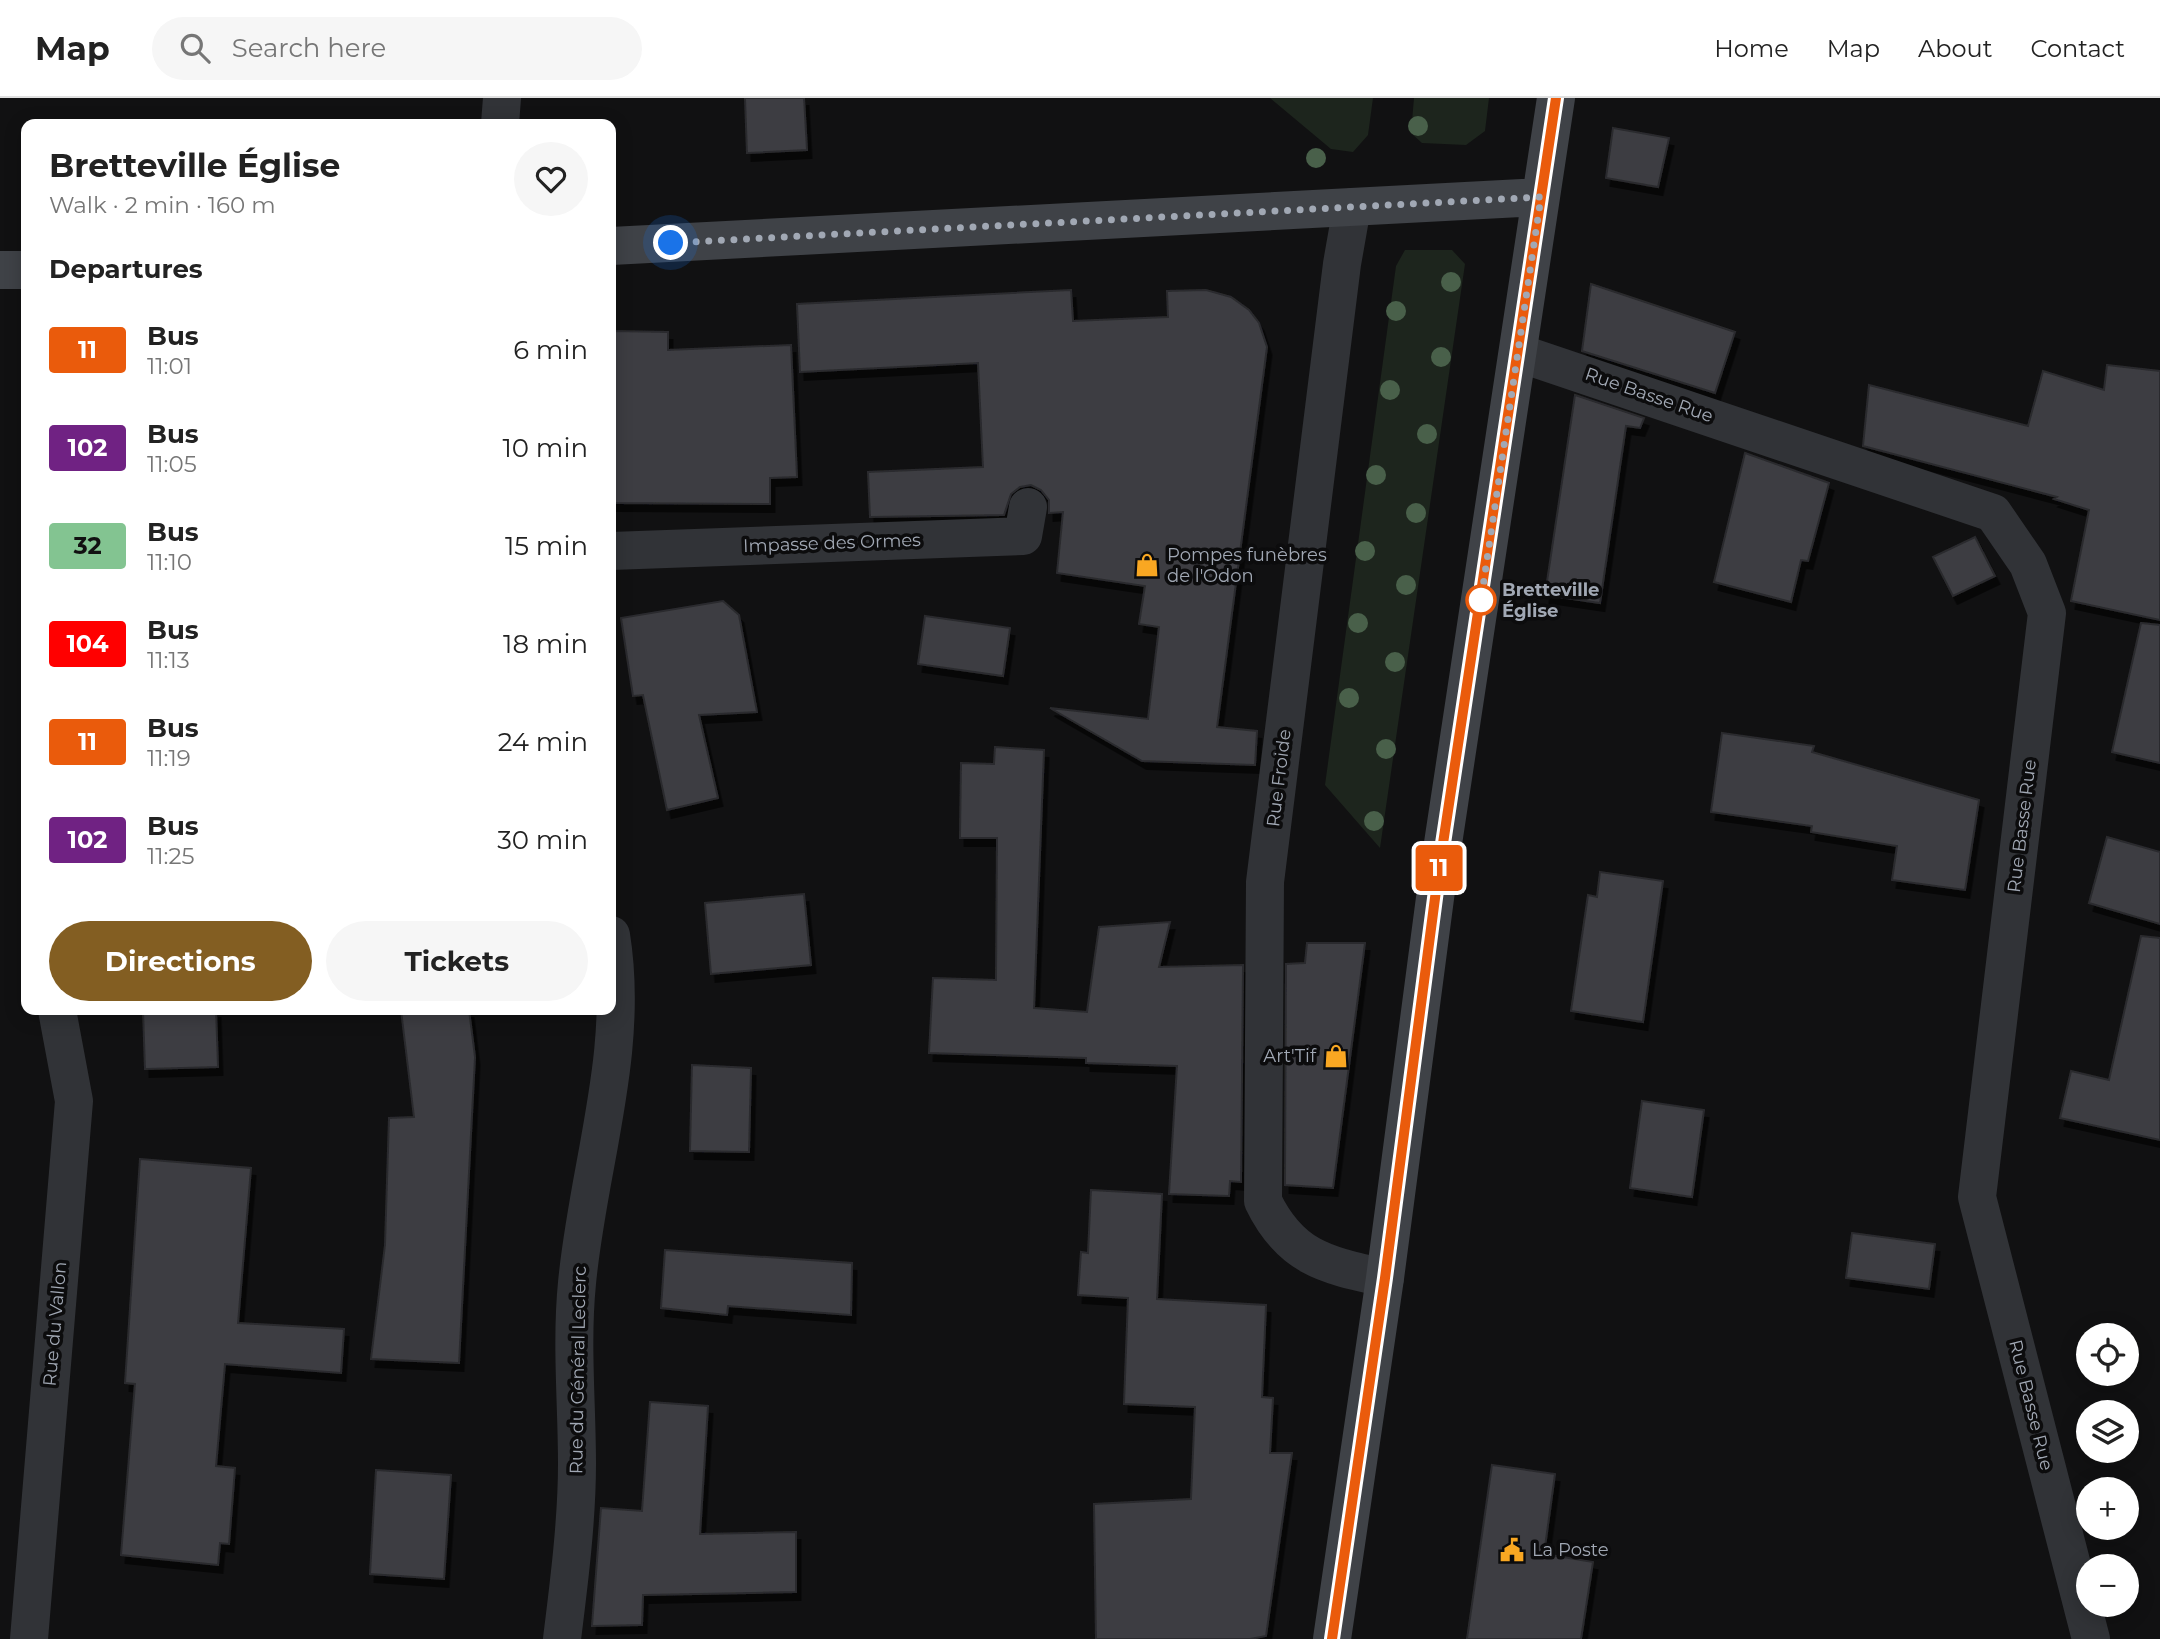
<!DOCTYPE html>
<meta charset="utf-8">
<style>
:root{--surface:#fff;--page:#f6f6f6;--text:#222;--muted:#767676;--line:#e0e0e0;--accent:#835e22}
body{margin:0;font-family:Montserrat,sans-serif;background:var(--page);color:var(--text);height:100vh;display:flex;flex-direction:column;font-size:26px;white-space:nowrap}
*{box-sizing:border-box;margin:0}
p{font-size:23px;color:var(--muted)}
.icon{flex:none;width:38px;height:38px;fill:none;stroke:currentColor;stroke-width:2;stroke-linecap:round;stroke-linejoin:round}
.map{position:relative;flex:1;overflow:hidden}
.panel{position:absolute;left:21px;top:21px;width:595px;height:896px;display:flex;flex-direction:column;background:var(--surface);border-radius:14px;box-shadow:0 4px 18px #0003}
.panel>*{flex:none}
.badge{padding:0 14px;border-radius:5px;font-size:24px;line-height:46px}
.controls{position:absolute;left:2076px;top:1225px;display:grid;gap:14px}
.controls a{display:grid;place-items:center;width:63px;height:63px;border-radius:50%;background:var(--surface);box-shadow:0 4px 18px #0003;font-size:35px}
.you{position:absolute;width:35px;height:35px;margin:-18px;border:5px solid #fff;border-radius:50%;background:#1a73e8;box-shadow:0 0 0 10px #1a73e833}
.map>.badge{position:absolute;translate:-50% -50%;box-shadow:0 0 0 4px #fff}
h2{padding:0 28px;font-size:26px;line-height:63px}
.round{display:grid;place-items:center;flex:none;width:74px;height:74px;border-radius:37px;background:var(--page)}
.overview{display:flex;align-items:center;justify-content:space-between;height:119px;padding:0 28px}
h1{font-size:33px;font-weight:700;line-height:52px}
.action{display:flex;gap:14px;margin-top:auto;padding:14px 28px}
.action a{flex:1;height:80px;border-radius:42px;background:var(--accent);color:#fff;font-size:28px;font-weight:700;line-height:80px;text-align:center}
.action a+a{background:var(--page);color:var(--text)}
ul{padding:0;list-style:none}
li{display:flex;align-items:center;gap:21px;height:98px;padding:0 28px}
li div{flex:1}
li b{display:block;font-size:26px}
li em{font-style:normal}
li .badge{min-width:77px;font-weight:700;text-align:center}
header{display:flex;align-items:center;gap:42px;box-sizing:border-box;height:98px;padding:0 35px;background:var(--surface);border-bottom:2px solid var(--line)}
header strong{font-size:33px}
nav{display:flex;gap:38px;margin-inline-start:auto;font-size:24px}
.search{width:490px;height:63px;background:var(--page);display:flex;align-items:center;gap:18px;box-sizing:border-box;padding:0 24px;border-radius:38px;color:var(--muted);font-size:26px}
.map>svg:first-child{display:block}
.green{fill:#1d251d}
.building{fill:#3d3e42;stroke:#2b2b2e;stroke-width:2;filter:url(#shadow)}
.lines{fill:none;stroke-linecap:round;stroke-linejoin:round}
.street{stroke:#313337;stroke-width:38}
.secondary{stroke:#3f4247;stroke-width:38}
.tree{fill:#49604a}
.line-casing{stroke:#fff;stroke-width:16}
.line{stroke:#ea5b0c;stroke-width:10}
.walk{stroke:#a1a8b4;stroke-width:7;stroke-dasharray:0 12.6}
.stop-dot{fill:#fff;stroke:#ea5b0c;stroke-width:3.5}
.labels{text-anchor:middle;stroke-width:7;stroke-linejoin:round;paint-order:stroke}
.street-label{font-size:18px;fill:#a1a8b4;stroke:#0c0c0d}
.poi-label{font-size:18px;fill:#a1a8b4;stroke:#0c0c0d;text-anchor:start}
.stop-label{font-size:18px;font-weight:bold;fill:#a1a8b4;stroke:#0c0c0d;text-anchor:start}
</style>
<header>
<strong>Map</strong>
<div class="search"><svg class="icon" aria-label="search" viewBox="0 0 24 24"><circle cx="10" cy="10" r="6"/><path d="M15 15l6 6"/></svg>Search here</div>
<nav><a>Home</a><a>Map</a><a>About</a><a>Contact</a></nav>
</header>
<div class="map">
<svg width="2160" height="1541" viewBox="0 0 2160 1541">
<defs>
<filter id="shadow"><feDropShadow dx="4.5" dy="8" stdDeviation="0" flood-color="#0009"/></filter>
</defs>
<rect width="100%" height="100%" fill="#111112"/>
<path class="green" d="M1270,0H1373L1368,37L1353,54L1331,51Z
M1414,0H1489L1485,33L1466,47L1422,45L1411,35Z
M1405,152H1452L1465,166L1380,750L1325,687L1396,168Z"/>
<path class="building" d="M745,0H804L807,52L747,55Z
M1613,30L1669,40L1658,89L1606,80Z
M1591,186L1735,234L1715,295L1582,253Z
M1071,192L1073,223L1168,219L1167,193L1206,192L1231,199L1249,212L1259,225L1267,249L1217,629L1257,633L1255,667L1142,663L1050,610L1148,621L1159,529L1139,526L1145,488L1057,475L1063,414L1049,415V402L1041,392L1031,387L1020,389L1011,396L1004,417L870,419L868,374L983,369L978,265L800,274L797,206Z
M611,233L668,234V252L791,247L797,379L770,380V406L611,405Z
M2107,267L2160,273V522L2071,503L2089,412L2054,401L2057,399L1863,348L1869,287L2028,328L2043,273L2104,292Z
M1575,297L1644,320L1640,330L1626,328L1600,505L1545,497Z
M1745,355L1829,385L1808,463L1801,462L1791,504L1714,484Z
M1975,439L1995,478L1953,498L1933,459Z
M723,503L739,517L757,614L699,617L718,700L667,712L643,597L633,598L621,520Z
M925,518L1010,530L1003,578L918,566Z
M2141,525L2160,527V665L2112,654Z
M1722,635L1814,648L1812,654L1979,702L1965,792L1892,782L1897,748L1811,734L1812,728L1711,714Z
M995,649L1044,652L1034,910L1087,914L1099,829L1170,824L1159,869L1243,867L1241,1084L1230,1083L1229,1098L1169,1096L1177,968L1086,965V960L929,955L933,880L996,882L997,740H960L961,665L994,666Z
M2107,739L2160,754V826L2089,805Z
M1600,774L1663,783L1643,924L1571,913L1588,797L1597,799Z
M804,796L811,867L711,876L705,805Z
M2141,838L2160,840V1042L2060,1020L2071,973L2109,982Z
M1307,845H1365L1333,1090L1285,1087L1286,866L1305,865Z
M143,912H216L218,969L145,971Z
M401,912H469L475,959L459,1265L371,1261L385,1147L389,1020L414,1019Z
M692,967L751,970L749,1054L690,1053Z
M1642,1003L1704,1012L1692,1099L1630,1090Z
M140,1061L251,1070L238,1225L344,1231L341,1275L225,1266L216,1368L235,1370L229,1446L220,1445L218,1467L121,1457L135,1286L125,1285Z
M1091,1092L1162,1096L1157,1201L1266,1207L1262,1299L1273,1300L1270,1355H1292L1266,1538L1250,1541H1096L1094,1406L1191,1401L1195,1309L1124,1306L1128,1200L1078,1197L1081,1154L1088,1155Z
M1852,1135L1935,1146L1929,1191L1846,1180Z
M665,1152L852,1165L851,1217L728,1208L727,1217L661,1210Z
M650,1304L708,1308L700,1436L796,1434V1494L643,1497L642,1527L592,1528L601,1410L642,1413Z
M1492,1367L1555,1376L1544,1456L1593,1464L1581,1541H1467Z
M376,1372L451,1377L444,1481L370,1476Z"/>
<g class="lines">
<path class="street" d="M500,26L502,0
M1352,109L1342,166L1265,784L1263,1103C1291,1161 1327,1167 1385,1180
M1519,255L1993,415L2028,466L2047,515L1977,1099L2091,1541
M611,453L1023,438L1028,409
M29,1541L74,1003L57,912
M562,1541C569,1485 577,1422 577,1366C577,1306 571,1245 577,1185C588,1068 630,955 611,837"/>
<path class="secondary" d="M611,148L1541,99
M0,172H26
M1332,1541L1385,1180L1437,785L1556,0"/>
</g>
<g class="tree">
<circle cx="1418" cy="28" r="10"/>
<circle cx="1316" cy="60" r="10"/>
<circle cx="1451" cy="184" r="10"/>
<circle cx="1396" cy="213" r="10"/>
<circle cx="1441" cy="259" r="10"/>
<circle cx="1390" cy="292" r="10"/>
<circle cx="1427" cy="336" r="10"/>
<circle cx="1376" cy="377" r="10"/>
<circle cx="1416" cy="415" r="10"/>
<circle cx="1365" cy="453" r="10"/>
<circle cx="1406" cy="487" r="10"/>
<circle cx="1358" cy="525" r="10"/>
<circle cx="1395" cy="564" r="10"/>
<circle cx="1349" cy="600" r="10"/>
<circle cx="1386" cy="651" r="10"/>
<circle cx="1374" cy="723" r="10"/>
</g>
<g class="lines">
<g class="line-casing">
<path id="line" d="M1332,1541L1385,1180L1437,785L1556,0"/>
</g>
<use href="#line" class="line"/>
<path class="walk" d="M671,145L1541,99L1481,502"/>
</g>
<defs>
<g id="shop-bare" transform="scale(1.89)"><path d="M-5-2.5h2.3a2.7 3.5 0 0 1 5.4 0H5L5.5 6h-11ZM-1.5-2.5h3a1.5 2.3 0 0 0-3 0Z" fill="#f9a722" stroke="#0c0c0d" stroke-width="2.5" paint-order="stroke"/></g>
<g id="civic-bare" transform="scale(1.89)"><path d="M-.6-6.5H3V-4.5H.6V-3L4-1V1h2V6H-6V1h2V-1L-.6-3ZM-1.2 2.5V6h2.4V2.5Z" fill="#f9a722" stroke="#0c0c0d" stroke-width="2.5" paint-order="stroke"/></g>
</defs>
<g fill-rule="evenodd">
<use href="#shop-bare" x="1147" y="467"/>
<use href="#shop-bare" x="1336" y="958"/>
<use href="#civic-bare" x="1512" y="1452"/>
</g>
<circle class="stop-dot" cx="1481" cy="502" r="14"/>
<g class="labels">
<g class="street-label">
<text transform="translate(1649 297) rotate(19)" y="6">Rue Basse Rue</text>
<text transform="translate(832 445) rotate(-2)" y="6">Impasse des Ormes</text>
<text transform="translate(1279 680) rotate(-83)" y="6">Rue Froide</text>
<text transform="translate(2022 728) rotate(-83)" y="6">Rue Basse Rue</text>
<text transform="translate(55 1226) rotate(-85)" y="6">Rue du Vallon</text>
<text transform="translate(578 1272) rotate(-89)" y="6">Rue du Général Leclerc</text>
<text transform="translate(2031 1307) rotate(76)" y="6">Rue Basse Rue</text>
</g>
<g class="poi-label">
<text x="1167" y="463">Pompes funèbres<tspan x="1167" dy="21">de l'Odon</tspan></text>
<text x="1316" y="964" text-anchor="end">Art'Tif</text>
<text x="1532" y="1458">La Poste</text>
</g>
<g class="stop-label">
<text x="1502" y="498">Bretteville<tspan x="1502" dy="21">Église</tspan></text>
</g>
</g>
</svg>
<div class="controls">
<a><svg class="icon" aria-label="locate" viewBox="0 0 24 24"><circle cx="12" cy="12" r="6"/><path d="M12 2v4M12 18v4M2 12h4M18 12h4"/></svg></a>
<a><svg class="icon" aria-label="layers" viewBox="0 0 24 24"><path d="M12 4l9 5-9 5-9-5zM3 14l9 5 9-5"/></svg></a>
<a>+</a>
<a>−</a>
</div>
<div class="you" style="left:671px;top:145px"></div>
<b class="badge" style="left:1439px;top:770px;background:#ea5b0c;color:#fff">11</b>
<section class="panel">
<div class="overview"><div><h1>Bretteville Église</h1><p>Walk · 2 min · 160 m</p></div><a class="round"><svg class="icon" aria-label="heart" viewBox="0 0 24 24"><path d="M12 20l-8-8c-3-5 5-10 8-4 3-6 11-1 8 4z"/></svg></a></div>
<h2>Departures</h2>
<ul>
<li><span class="badge" style="background:#ea5b0c;color:#fff">11</span><div><b>Bus</b><p>11:01</p></div><em>6 min</em></li>
<li><span class="badge" style="background:#702283;color:#fff">102</span><div><b>Bus</b><p>11:05</p></div><em>10 min</em></li>
<li><span class="badge" style="background:#83c491;color:#111">32</span><div><b>Bus</b><p>11:10</p></div><em>15 min</em></li>
<li><span class="badge" style="background:#f00;color:#fff">104</span><div><b>Bus</b><p>11:13</p></div><em>18 min</em></li>
<li><span class="badge" style="background:#ea5b0c;color:#fff">11</span><div><b>Bus</b><p>11:19</p></div><em>24 min</em></li>
<li><span class="badge" style="background:#702283;color:#fff">102</span><div><b>Bus</b><p>11:25</p></div><em>30 min</em></li>
</ul>
<div class="action"><a>Directions</a><a>Tickets</a></div>
</section>
</div>
